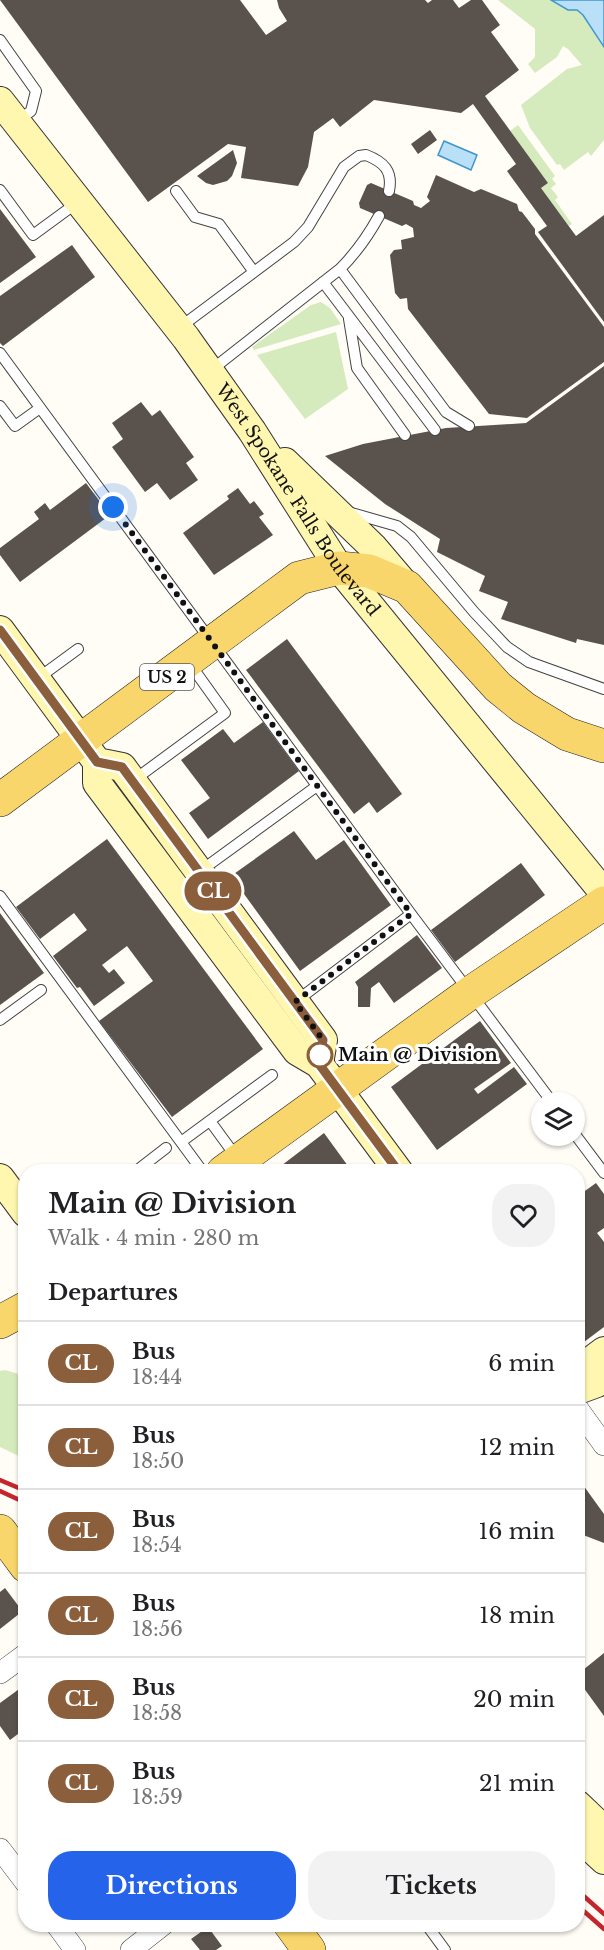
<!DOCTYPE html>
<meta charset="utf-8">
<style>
:root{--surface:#fff;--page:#f2f2f2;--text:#202124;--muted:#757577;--line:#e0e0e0;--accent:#2563eb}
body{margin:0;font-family:"Libre Baskerville",serif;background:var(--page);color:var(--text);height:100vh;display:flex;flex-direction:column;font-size:22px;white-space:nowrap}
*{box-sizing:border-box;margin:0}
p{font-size:20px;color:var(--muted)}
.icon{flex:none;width:33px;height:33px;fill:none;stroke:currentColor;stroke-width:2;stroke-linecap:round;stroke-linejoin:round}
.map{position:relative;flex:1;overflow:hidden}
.panel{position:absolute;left:18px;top:1164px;width:567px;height:768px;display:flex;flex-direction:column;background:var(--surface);border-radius:24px;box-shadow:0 2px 4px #0004}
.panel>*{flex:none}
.badge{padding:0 12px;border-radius:20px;font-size:21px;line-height:39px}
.tools{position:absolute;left:531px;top:1092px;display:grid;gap:12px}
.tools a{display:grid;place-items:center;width:54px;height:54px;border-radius:50%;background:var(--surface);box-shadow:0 2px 4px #0004;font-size:30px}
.you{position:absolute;width:30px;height:30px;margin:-15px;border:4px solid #fff;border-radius:50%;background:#1a73e8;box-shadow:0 0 0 9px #1a73e833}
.map>.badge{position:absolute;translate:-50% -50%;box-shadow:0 0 0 3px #fff}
h2{padding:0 30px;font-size:22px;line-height:54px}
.round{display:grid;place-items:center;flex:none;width:63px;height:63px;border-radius:24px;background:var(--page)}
.summary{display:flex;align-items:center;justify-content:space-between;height:102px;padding:0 30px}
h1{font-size:28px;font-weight:700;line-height:45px}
.button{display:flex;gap:12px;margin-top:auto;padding:12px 30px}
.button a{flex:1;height:69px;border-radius:24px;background:var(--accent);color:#fff;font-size:24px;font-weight:700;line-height:69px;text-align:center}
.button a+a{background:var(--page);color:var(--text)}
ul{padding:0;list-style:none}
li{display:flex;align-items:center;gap:18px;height:84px;padding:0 30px;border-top:2px solid var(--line)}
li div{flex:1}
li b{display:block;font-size:22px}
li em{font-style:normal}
li .badge{min-width:66px;font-weight:700;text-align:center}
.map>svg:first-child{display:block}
.green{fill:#d5ebbd}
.water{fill:#b9e0f7;stroke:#3f96cf;stroke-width:1.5}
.building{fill:#5a524d}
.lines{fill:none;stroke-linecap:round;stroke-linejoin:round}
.lane-casing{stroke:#444;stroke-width:12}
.street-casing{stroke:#444;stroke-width:22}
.secondary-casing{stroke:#333;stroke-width:30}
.primary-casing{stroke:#222;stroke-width:34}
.lane{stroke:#fff;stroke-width:10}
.street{stroke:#fff;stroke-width:21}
.secondary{stroke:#fff6b0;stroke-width:28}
.primary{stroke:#f9d66b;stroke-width:33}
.rail{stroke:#c4262e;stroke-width:4.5}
.line-casing{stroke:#fff;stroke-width:14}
.line{stroke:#8b5e3c;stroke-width:9}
.walk{stroke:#111;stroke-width:6;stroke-dasharray:0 10.8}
.stop-dot{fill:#fff;stroke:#8b5e3c;stroke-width:3}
.labels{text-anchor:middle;stroke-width:6;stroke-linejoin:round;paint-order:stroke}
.shield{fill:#fff;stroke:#585858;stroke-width:1.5}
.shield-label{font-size:16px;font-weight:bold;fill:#111}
.street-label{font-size:18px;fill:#111;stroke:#fff}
.stop-label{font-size:18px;font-weight:bold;fill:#111;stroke:#fff;text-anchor:start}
</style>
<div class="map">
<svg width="604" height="1950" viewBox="0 0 604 1950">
<rect width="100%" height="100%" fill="#fffdf5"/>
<path class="green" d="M498,0H551L568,10H577L583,15L604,47V140L591,156L588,152L564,170L560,164L557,165L530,128L521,105L567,69L582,65L568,49L563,46L557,57L535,73L528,64L535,57V29Z
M518,125L555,176L552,179L556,184L551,188L558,197L555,200L572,224L569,226L541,188L548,183L510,131Z
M321,302L330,308L341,324L254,350L252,347L311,305Z
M336,332L348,389L305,419L257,355Z
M5,1370L25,1376V1459L0,1447V1371Z"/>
<path class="water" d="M551,0H604V47L583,15L577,10H568Z
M444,141L477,155L471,170L438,155Z"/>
<path class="building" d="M0,0H240L266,35L287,21L279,8L277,0H425L428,3L432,0H453L459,8L471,0H482L500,25L491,32L519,70L485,96L548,183L541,188L576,236L604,215V322L538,232L547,226L507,171L516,164L473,104L461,113L374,100L340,127L333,118L314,132L308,167L298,186L241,178L246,147L228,144L148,202Z
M430,130L437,140L418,154L411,144Z
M233,150L237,163L232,176L227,181L213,185L206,183L197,176Z
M436,175L474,192L481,189L517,204L519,211L522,212L535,229V234L604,327V362L527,418L489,414L408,309L407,298L400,299L395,293L390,255L394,250L402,249L401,240L414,237L413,228L406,224L402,226L360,208L359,203L367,185L371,183L413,201L414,205L421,208L430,201L427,197Z
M0,209L36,257L0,283Z
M72,245L95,277L3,346L0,343V296Z
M604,366V645L577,639L576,643L501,619L508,602L479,591L485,576L437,552L440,539L385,504L325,456L363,444L446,428L526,423Z
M141,402L152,416L160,410L194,457L186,463L198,480L170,500L157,483L145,492L112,447L123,439L112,423Z
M86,483L110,515L20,582L0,555V548L39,519L34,512L45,503L50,510Z
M238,488L250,504L254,501L264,514L259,517L273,535L214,575L183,533L229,499L227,496Z
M287,639L402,794L377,813L369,802L354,814L246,670Z
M263,722L299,771L208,839L189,813L210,798L181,760L223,729L234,743Z
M294,831L316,860L344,840L391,905L300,971L231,876Z
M107,839L263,1049L172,1117L99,1021L153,981L127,946L102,965L109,973L114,969L125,983L94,1006L80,987L77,988L53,956L87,930L74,913L40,939L16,907Z
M521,863L545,895L455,962L431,930Z
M0,913L44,973L0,1005Z
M417,935L442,968L394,1003L379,982L371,988L370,1007H358V987L355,982Z
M480,1021L511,1063L474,1089L478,1094L514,1067L527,1084L437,1150L391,1087Z
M324,1133L348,1166L341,1172H273Z
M596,1183L604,1194V1228L597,1233L604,1242V1327L580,1345L578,1341V1196Z
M578,1478L604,1514V1543L578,1533Z
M5,1588L20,1608L19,1614L0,1629V1592Z
M604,1653V1716L578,1680V1674Z
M26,1684V1728L10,1740L0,1726V1703Z
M208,1927L222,1946L216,1950H200L191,1939Z"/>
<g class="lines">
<g class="lane-casing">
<path id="lane" d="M0,40L36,91L31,111L18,121
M0,190L33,235L78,202
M176,191L195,217L219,224L254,272
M340,269L446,412L469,426
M323,282L435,430
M349,319L357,368L405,435
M179,328L294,242L308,227L344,167L359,156L366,155C384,162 393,171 389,191
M0,353L411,914L552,1102
M210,371L340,269C357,252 368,236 379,216
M0,406L15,426L40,408
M348,512L397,526L411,537L474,612L507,647L529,662L604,689
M37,679L78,649
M134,780L225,713L190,664
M199,872L317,786
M0,896L203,1172
M295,1002L411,914
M0,1020L41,990
M210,1121L237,1158
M574,1133L604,1173
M181,1142L272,1075
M135,1172L166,1148
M426,1924L445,1950"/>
</g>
<g class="street-casing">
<path id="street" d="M578,1409L604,1445
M0,1673L26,1654
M0,1849L26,1883
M56,1924L75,1950
M131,1950L164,1924"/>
</g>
<g class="secondary-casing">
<g id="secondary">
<path id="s1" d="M0,101L186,338L252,431L339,568L604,893"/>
<path d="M285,462L373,547L407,587"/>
<path d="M0,630L97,762L122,767L295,1002L323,1040L319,1064"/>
<path d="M97,762V783L297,1051L319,1064L399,1172"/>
<path d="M0,1178L26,1213"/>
<path d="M578,1377L584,1366L604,1351"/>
<path d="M578,1390L597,1383L604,1378"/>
<path d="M578,1805L604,1830"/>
<path d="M578,1836L604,1860"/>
</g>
</g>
<g class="primary-casing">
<path id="primary" d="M0,800L299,578L339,568L369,571L407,587L498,687L524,708L567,734L604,746
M223,1172L470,993L604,903
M0,1322L26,1308
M0,1531L26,1566
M290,1924L309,1950"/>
</g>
<use href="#lane" class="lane"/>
<use href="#street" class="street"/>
<use href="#secondary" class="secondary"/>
<use href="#primary" class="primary"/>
<path class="rail" d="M0,1480L26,1491
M0,1491L26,1503
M578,1891L604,1914
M578,1906L604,1929"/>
</g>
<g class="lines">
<g class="line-casing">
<path id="line" d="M0,630L97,762L122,767L295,1002L323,1040L319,1064L399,1172"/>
</g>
<use href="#line" class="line"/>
<path class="walk" d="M113,507L411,914L295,1002L323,1040L319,1064L320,1055"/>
</g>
<circle class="stop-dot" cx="320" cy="1055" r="12"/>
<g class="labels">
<rect class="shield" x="140" y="664" width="54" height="26" rx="4.5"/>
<g class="shield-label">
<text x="167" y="683">US 2</text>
</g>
<g class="street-label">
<text dy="6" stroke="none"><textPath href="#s1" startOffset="498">West Spokane Falls Boulevard</textPath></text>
</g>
<g class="stop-label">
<text x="338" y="1061">Main @ Division</text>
</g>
</g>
</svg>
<div class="tools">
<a><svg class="icon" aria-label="layers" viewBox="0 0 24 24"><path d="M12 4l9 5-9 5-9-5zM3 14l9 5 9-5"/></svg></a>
</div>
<div class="you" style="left:113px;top:507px"></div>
<b class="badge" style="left:213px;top:891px;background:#8b5e3c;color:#fff">CL</b>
<section class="panel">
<div class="summary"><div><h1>Main @ Division</h1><p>Walk · 4 min · 280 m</p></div><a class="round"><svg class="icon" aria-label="heart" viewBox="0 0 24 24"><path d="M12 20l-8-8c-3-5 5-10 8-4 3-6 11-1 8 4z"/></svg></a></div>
<h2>Departures</h2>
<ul>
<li><span class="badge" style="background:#8b5e3c;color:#fff">CL</span><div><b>Bus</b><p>18:44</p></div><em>6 min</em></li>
<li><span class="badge" style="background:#8b5e3c;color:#fff">CL</span><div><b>Bus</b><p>18:50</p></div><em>12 min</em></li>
<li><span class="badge" style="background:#8b5e3c;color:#fff">CL</span><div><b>Bus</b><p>18:54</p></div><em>16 min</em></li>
<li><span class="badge" style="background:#8b5e3c;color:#fff">CL</span><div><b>Bus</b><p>18:56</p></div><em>18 min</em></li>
<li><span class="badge" style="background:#8b5e3c;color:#fff">CL</span><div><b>Bus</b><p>18:58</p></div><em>20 min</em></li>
<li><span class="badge" style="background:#8b5e3c;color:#fff">CL</span><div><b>Bus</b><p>18:59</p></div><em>21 min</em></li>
</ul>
<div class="button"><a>Directions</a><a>Tickets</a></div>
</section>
</div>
